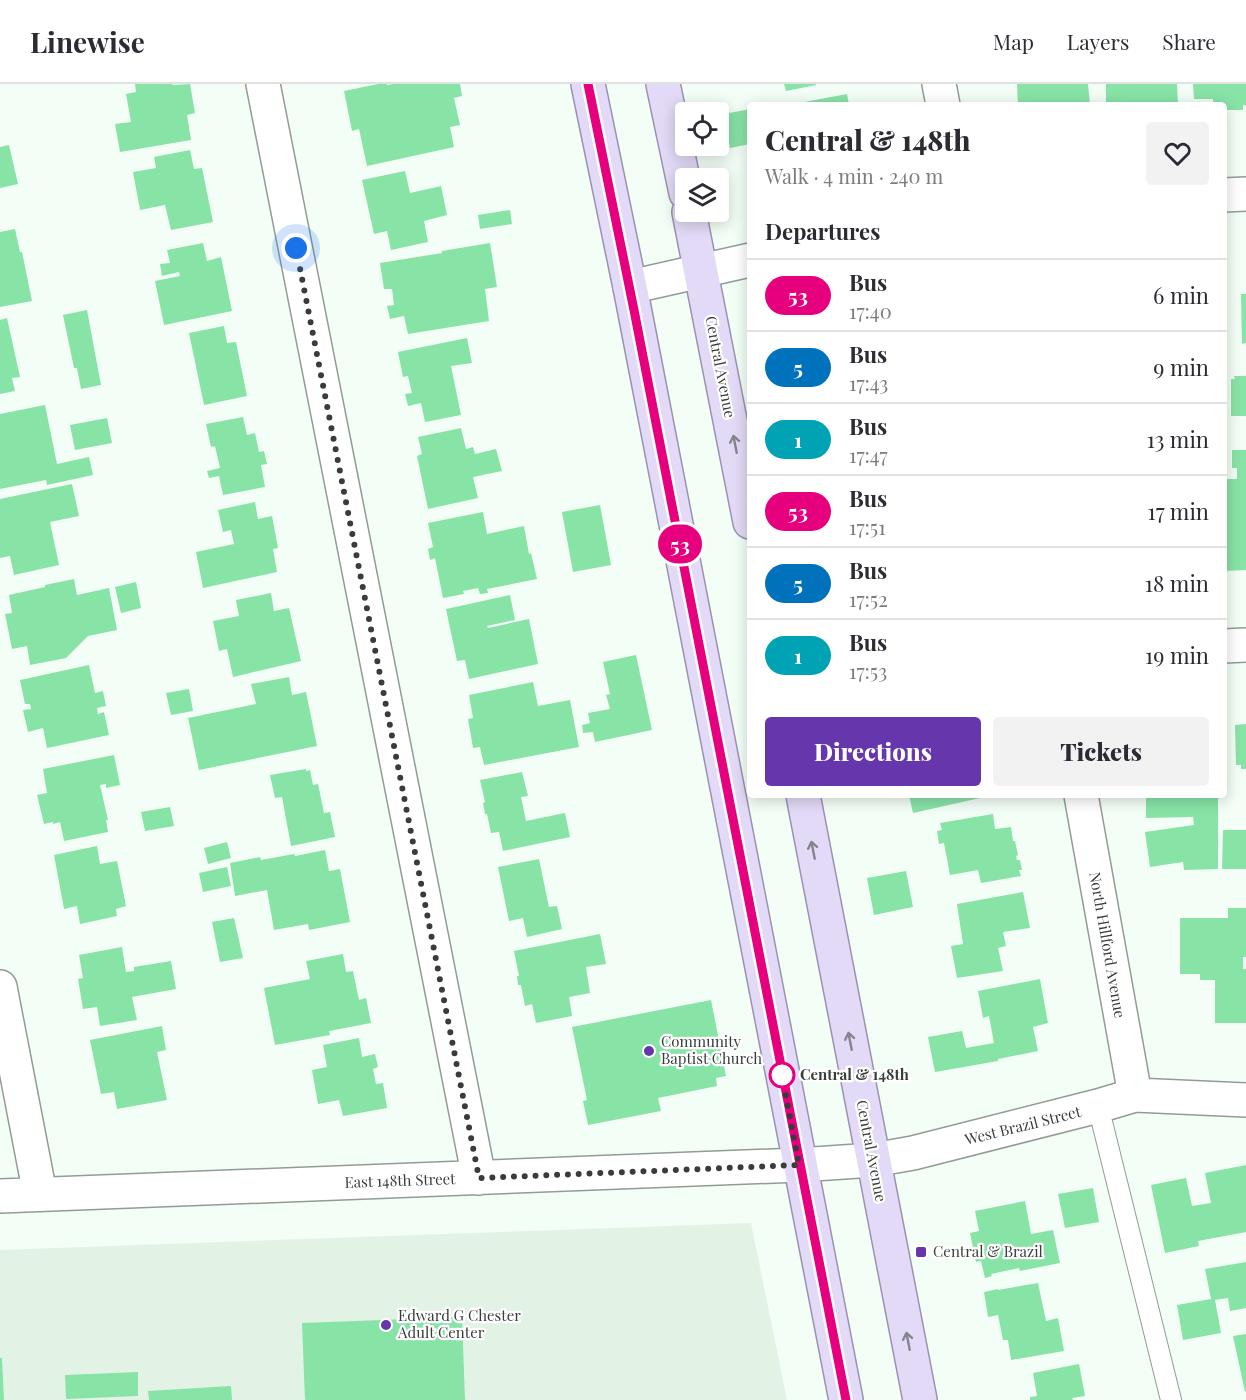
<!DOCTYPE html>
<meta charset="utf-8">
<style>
:root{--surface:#fff;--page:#f2f2f3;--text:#2b2b33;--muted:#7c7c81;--line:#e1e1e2;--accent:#6636ad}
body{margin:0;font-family:"Playfair Display",serif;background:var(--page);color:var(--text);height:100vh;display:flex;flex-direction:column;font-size:22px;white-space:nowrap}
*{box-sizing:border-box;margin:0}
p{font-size:20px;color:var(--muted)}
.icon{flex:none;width:33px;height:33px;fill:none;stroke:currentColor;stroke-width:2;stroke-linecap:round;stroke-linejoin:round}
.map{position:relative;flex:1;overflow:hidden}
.drawer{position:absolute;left:747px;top:18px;width:480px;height:696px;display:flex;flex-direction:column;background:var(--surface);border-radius:6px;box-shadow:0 3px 15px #0003}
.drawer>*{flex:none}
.badge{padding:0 12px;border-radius:20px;font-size:21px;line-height:39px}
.tools{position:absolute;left:675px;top:18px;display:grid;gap:12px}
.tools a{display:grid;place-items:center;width:54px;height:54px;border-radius:6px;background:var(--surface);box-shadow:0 3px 15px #0003;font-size:30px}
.you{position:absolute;width:30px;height:30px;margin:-15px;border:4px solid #fff;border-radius:50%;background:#1a73e8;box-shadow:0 0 0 9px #1a73e833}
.map>.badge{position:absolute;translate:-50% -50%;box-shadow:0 0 0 3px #fff}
h2{padding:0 18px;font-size:22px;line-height:54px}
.round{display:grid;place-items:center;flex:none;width:63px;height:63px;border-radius:6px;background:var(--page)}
.head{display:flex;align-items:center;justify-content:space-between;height:102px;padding:0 18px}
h1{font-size:28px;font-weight:800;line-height:45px}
.button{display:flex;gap:12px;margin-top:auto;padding:12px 18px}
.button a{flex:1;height:69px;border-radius:6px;background:var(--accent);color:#fff;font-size:24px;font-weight:800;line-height:69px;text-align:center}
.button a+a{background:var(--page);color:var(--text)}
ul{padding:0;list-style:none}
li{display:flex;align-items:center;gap:18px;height:72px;padding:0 18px;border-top:2px solid var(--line)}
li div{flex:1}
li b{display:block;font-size:22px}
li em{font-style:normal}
li .badge{min-width:66px;font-weight:700;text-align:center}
header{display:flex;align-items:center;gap:36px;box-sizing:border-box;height:84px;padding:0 30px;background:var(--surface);border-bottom:2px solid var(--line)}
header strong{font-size:28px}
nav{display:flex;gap:33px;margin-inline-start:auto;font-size:21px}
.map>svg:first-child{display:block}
.built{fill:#e2f3e6}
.building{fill:#88e3a7}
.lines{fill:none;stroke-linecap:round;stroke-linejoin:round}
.lane-casing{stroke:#929c95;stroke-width:22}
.street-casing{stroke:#929c95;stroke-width:36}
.primary-casing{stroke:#9a93b0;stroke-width:36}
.lane{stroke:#fff;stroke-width:20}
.street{stroke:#fff;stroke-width:33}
.primary{stroke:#e2daf6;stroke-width:33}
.oneway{stroke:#85848f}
.line-casing{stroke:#fff;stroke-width:14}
.line{stroke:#e6007e;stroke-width:9}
.walk{stroke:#393d3a;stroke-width:6;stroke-dasharray:0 10.8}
.poi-dot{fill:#6636ad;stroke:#fff;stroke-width:2}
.stop-dot{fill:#fff;stroke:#e6007e;stroke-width:3}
.labels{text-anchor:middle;stroke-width:4.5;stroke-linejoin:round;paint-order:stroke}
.street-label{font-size:15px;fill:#393d3a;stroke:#fff}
.poi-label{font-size:15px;fill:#393d3a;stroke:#fff;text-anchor:start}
.stop-label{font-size:15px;font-weight:bold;fill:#393d3a;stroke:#fff;text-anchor:start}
</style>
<header>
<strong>Linewise</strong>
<nav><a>Map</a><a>Layers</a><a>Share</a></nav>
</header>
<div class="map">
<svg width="1246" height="1316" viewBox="0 0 1246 1316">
<rect width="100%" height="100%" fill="#f3fef6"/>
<path class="built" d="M751,1139L787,1316H0V1166Z"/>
<path class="building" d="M135,0H172L173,1L190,0L195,29L187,31L191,56L120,68L115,40L131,38L126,10L136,8Z
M378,0H387V1L394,0H460L462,12L454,14L460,41L450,43L454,63L367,82L359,45L352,47L344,7Z
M784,0H816V1L786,7Z
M1017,0H1088L1090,21H1018Z
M1106,0H1177L1178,21H1106Z
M1193,0H1246V21H1243V26H1224V21H1213V15H1194Z
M847,10L849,21H795L794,20Z
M750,25V60L730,64L724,30Z
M9,61L18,100L0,104V63Z
M190,66L194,85L202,84L213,138L171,146L165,121L140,126L133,88L156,84L154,73Z
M405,87L410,109L441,102L447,131L424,137L428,158L391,166L387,147L374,150L362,96Z
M510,126L512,140L480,145L478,131Z
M15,145L20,168H22L32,217L0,223V148Z
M203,159L207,177L221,173L232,227L164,241L155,197L180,192L179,188L162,192L160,180L170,179L167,166Z
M490,159L497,203L485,205L489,237L408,250L404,232L390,235L387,222L394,221L392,205H384L380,179L442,169V167Z
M1241,210H1246V259L1242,260Z
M87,226L101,301L81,305L77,284H74L63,231Z
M7,234L20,293L12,294L15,307L0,310V236Z
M224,242L227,259L236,258L247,312L204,321L189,249Z
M467,254L472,279L451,282L461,331L425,338L421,319L408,322L405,310L412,309L408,292L403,293L398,268Z
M1234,292H1246V332H1231V295H1235Z
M45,321L57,380L89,373L93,391L47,401L46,396L0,405V330Z
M243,333L247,351L255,349L259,368L264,367L267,380L261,381L265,403L223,411L219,392L209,394L207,387L220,384L215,362L211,363L206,340Z
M107,334L112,359L75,366L70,341Z
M461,344L466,365L473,363L475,370L496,365L502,387L473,393L478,414L428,425L417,372L422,370L418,353Z
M1232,366H1246V486L1224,487V395H1237V384H1232Z
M72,400L79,432L50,438L59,481L14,491L10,472L0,474V415Z
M255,418L258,435L272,432L278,464L273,465L277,488L203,504L196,468L234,460L231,446L223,448L218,426Z
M600,421L611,481L573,488L562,428Z
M483,428L487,450L524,442L529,470L531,469L537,495L487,505L488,509L480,510L478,504L463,507L464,510L443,514L435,474L430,476L428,465L433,463L428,439Z
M74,495L77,511L109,504L117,546L88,552L66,574L30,581L27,562L12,565L5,530L12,529L9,511L45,503V501Z
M136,498L141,524L121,529L115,503Z
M271,509L274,527L289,524L301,577L233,593L227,565L219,567L213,537L239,532L236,516Z
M510,511L515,536L487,542L488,544L529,535L538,580L469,595L465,576L457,577L446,525Z
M636,571L652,646L595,658L593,648L583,649L582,641L590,639L588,629L610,625L606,611L610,610L603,578Z
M89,581L95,609L103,607L106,622L97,624L98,630L104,628L109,651L47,664L43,644L28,648L23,626L31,625L30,620H25L20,596Z
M289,593L292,611L306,608L317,662L199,686L188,634L256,620L251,600Z
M533,598L538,622L570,616L579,663L484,681L480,663L473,664L468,635L473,634L469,611Z
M189,605L193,627L171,631L166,609Z
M1246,640V685H1241V681H1236L1235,641Z
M114,671L120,701L106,704V700L100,701L108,736H106L108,748L64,757L60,738L53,740V738L44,740L37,711L47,709L43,685Z
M306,685V687L310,686L313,701L318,700L324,729L330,728L335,753L291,762L282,713L275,714L270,691Z
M522,688L528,712L521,713L526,737L565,729L570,753L503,767L499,748L491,749L487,730H485L483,719L485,718L480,696Z
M909,711H989V712L913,729Z
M1146,711H1218V785L1184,786L1183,778L1150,783L1145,748L1194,741L1193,733L1146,734Z
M170,723L174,742L145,747L141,728Z
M993,730L995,745L1011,743L1013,757H1015L1018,771L1016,772L1017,776H1020L1022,786H1019L1021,792L981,799L978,786L950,791L944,759L939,760L937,747L942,746L940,739Z
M1223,746H1246V785H1222Z
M227,758L231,774L208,780L204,764Z
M97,762L100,780L117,777L126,822L116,825L117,832L80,840L77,822L64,825L54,771Z
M325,766L329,787L340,785L350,838L309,846L308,840L274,846L267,806L235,812L230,779L260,773L261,776L294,770L295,772Z
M539,775L549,823L557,822L562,845L527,853L523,834L509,837L498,783Z
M227,783L231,802L203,808L199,789Z
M906,787L913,823L874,831L867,794Z
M1023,808L1030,844L1003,848L1006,862L998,864L1003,887L957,894L951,862L963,860L957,820Z
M1228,824H1246V873H1243V885H1246V939H1215V896H1200V890H1180V834H1228Z
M234,834L243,874L220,878L212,838Z
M600,850L606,880L586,883L590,909L569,913L572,932L536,939L532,920L525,922L521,901H518L517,892H519L514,867Z
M122,863L126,888L134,887V883L171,877L176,905L132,913L137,936L100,942L97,923L83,925L78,895L83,894L79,871Z
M343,870L346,888L353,887L359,916L366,914L371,939L329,947L330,951L275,961L264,904L310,895L306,877Z
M1040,895L1048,939L1033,943L1038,967L998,975V977L935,988L928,953L962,947L966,964L994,959L989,932L983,934L978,907Z
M711,916L726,992L716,994L717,1002L658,1014L661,1027L588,1041L583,1017L587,1016L572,943Z
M162,942L166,966L157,968L167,1016L117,1025L114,1008L101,1010L90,956Z
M359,954L362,973L375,970L378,983L373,985L376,1000L383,999L387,1024L343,1032L339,1016L318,1020L312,986L327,983L323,961Z
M1246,1081V1148L1198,1157L1199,1162L1165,1169L1151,1101L1186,1094L1192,1122L1211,1119L1205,1089Z
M1093,1104L1099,1138L1065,1144L1058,1110Z
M1025,1117L1031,1150L1053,1146L1060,1179L1020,1187L1019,1184L991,1190L992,1192L985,1194L981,1177L976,1178L970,1149L979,1147L975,1127Z
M1246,1178V1224L1230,1227L1228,1214L1215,1216L1221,1249L1183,1256L1177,1221L1211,1215L1205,1185Z
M1038,1199L1046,1237L1058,1234L1064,1267L1011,1276L1008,1256H1003L998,1231L988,1233L984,1208L998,1205V1206Z
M462,1233L465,1316H305L302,1239Z
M1246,1250V1307L1245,1308L1233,1252Z
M0,1274H2L4,1316H0Z
M1079,1280L1085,1312L1072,1314L1073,1316H1030V1313L1037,1312L1033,1289Z
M138,1288V1312L66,1315L65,1291Z
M231,1302L232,1316H149L148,1307Z"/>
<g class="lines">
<g class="lane-casing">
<path id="lane" d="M1098,1022L1171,1316"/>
</g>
<g class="street-casing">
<path id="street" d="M263,0L479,1094
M939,0L943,21
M1224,111L1246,110
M630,203L750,176
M1224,562L1246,561
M1081,711L1135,1011
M0,903L40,1110
M0,1112L799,1081L873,1076L913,1069L1098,1022L1135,1011L1246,1016"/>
</g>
<g class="primary-casing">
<path id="primary" d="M588,0L630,203L846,1316
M663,0L686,109
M689,128L750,438
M803,711L920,1316"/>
</g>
<use href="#lane" class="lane"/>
<use href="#street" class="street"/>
<use href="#primary" class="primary"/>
</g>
<defs><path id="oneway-shaft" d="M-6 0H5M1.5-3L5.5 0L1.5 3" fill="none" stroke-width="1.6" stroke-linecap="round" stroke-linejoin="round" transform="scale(1.5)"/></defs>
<g class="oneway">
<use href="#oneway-shaft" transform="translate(735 360) rotate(-101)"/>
<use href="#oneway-shaft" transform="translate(813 766) rotate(-101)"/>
<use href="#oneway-shaft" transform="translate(850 957) rotate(-101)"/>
<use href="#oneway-shaft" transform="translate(908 1257) rotate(-101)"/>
</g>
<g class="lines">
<g class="line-casing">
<path id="line" d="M588,0L634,226L846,1316"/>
</g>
<use href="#line" class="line"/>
<path class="walk" d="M296,164L479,1094L799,1081L780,981L782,991"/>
</g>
<g class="poi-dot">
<circle cx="649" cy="967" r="6"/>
<rect x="915" y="1162" width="12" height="12" rx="3"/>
<circle cx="386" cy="1241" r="6"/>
</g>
<circle class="stop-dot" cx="782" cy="991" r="12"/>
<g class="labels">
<g class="street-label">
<text transform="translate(720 283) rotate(79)" y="5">Central Avenue</text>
<text transform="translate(1107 861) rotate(80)" y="5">North Hillford Avenue</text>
<text transform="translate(1023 1042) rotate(-14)" y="5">West Brazil Street</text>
<text transform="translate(871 1067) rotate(79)" y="5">Central Avenue</text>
<text transform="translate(400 1097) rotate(-2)" y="5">East 148th Street</text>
</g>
<g class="poi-label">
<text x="661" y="963">Community<tspan x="661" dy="17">Baptist Church</tspan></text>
<text x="933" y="1173">Central &amp; Brazil</text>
<text x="398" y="1237">Edward G Chester<tspan x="398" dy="17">Adult Center</tspan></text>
</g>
<g class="stop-label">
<text x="800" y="996">Central &amp; 148th</text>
</g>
</g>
</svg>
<div class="tools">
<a><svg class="icon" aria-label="locate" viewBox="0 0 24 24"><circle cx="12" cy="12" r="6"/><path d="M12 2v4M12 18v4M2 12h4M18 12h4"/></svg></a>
<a><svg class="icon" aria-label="layers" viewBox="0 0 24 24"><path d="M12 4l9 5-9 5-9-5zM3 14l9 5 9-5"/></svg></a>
</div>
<div class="you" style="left:296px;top:164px"></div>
<b class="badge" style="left:680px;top:460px;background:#e6007e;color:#fff">53</b>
<section class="drawer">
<div class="head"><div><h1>Central &amp; 148th</h1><p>Walk · 4 min · 240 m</p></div><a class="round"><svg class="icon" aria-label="heart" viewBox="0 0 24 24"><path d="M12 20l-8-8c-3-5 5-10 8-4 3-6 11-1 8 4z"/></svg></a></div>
<h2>Departures</h2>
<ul>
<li><span class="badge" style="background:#e6007e;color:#fff">53</span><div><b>Bus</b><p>17:40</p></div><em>6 min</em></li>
<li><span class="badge" style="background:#0072bc;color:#fff">5</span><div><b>Bus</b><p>17:43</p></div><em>9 min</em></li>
<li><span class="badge" style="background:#00a3b4;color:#fff">1</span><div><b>Bus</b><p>17:47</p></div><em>13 min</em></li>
<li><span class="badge" style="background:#e6007e;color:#fff">53</span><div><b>Bus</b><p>17:51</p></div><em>17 min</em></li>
<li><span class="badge" style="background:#0072bc;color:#fff">5</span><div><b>Bus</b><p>17:52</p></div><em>18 min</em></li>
<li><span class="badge" style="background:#00a3b4;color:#fff">1</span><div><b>Bus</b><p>17:53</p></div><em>19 min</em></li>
</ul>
<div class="button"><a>Directions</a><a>Tickets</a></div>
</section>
</div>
